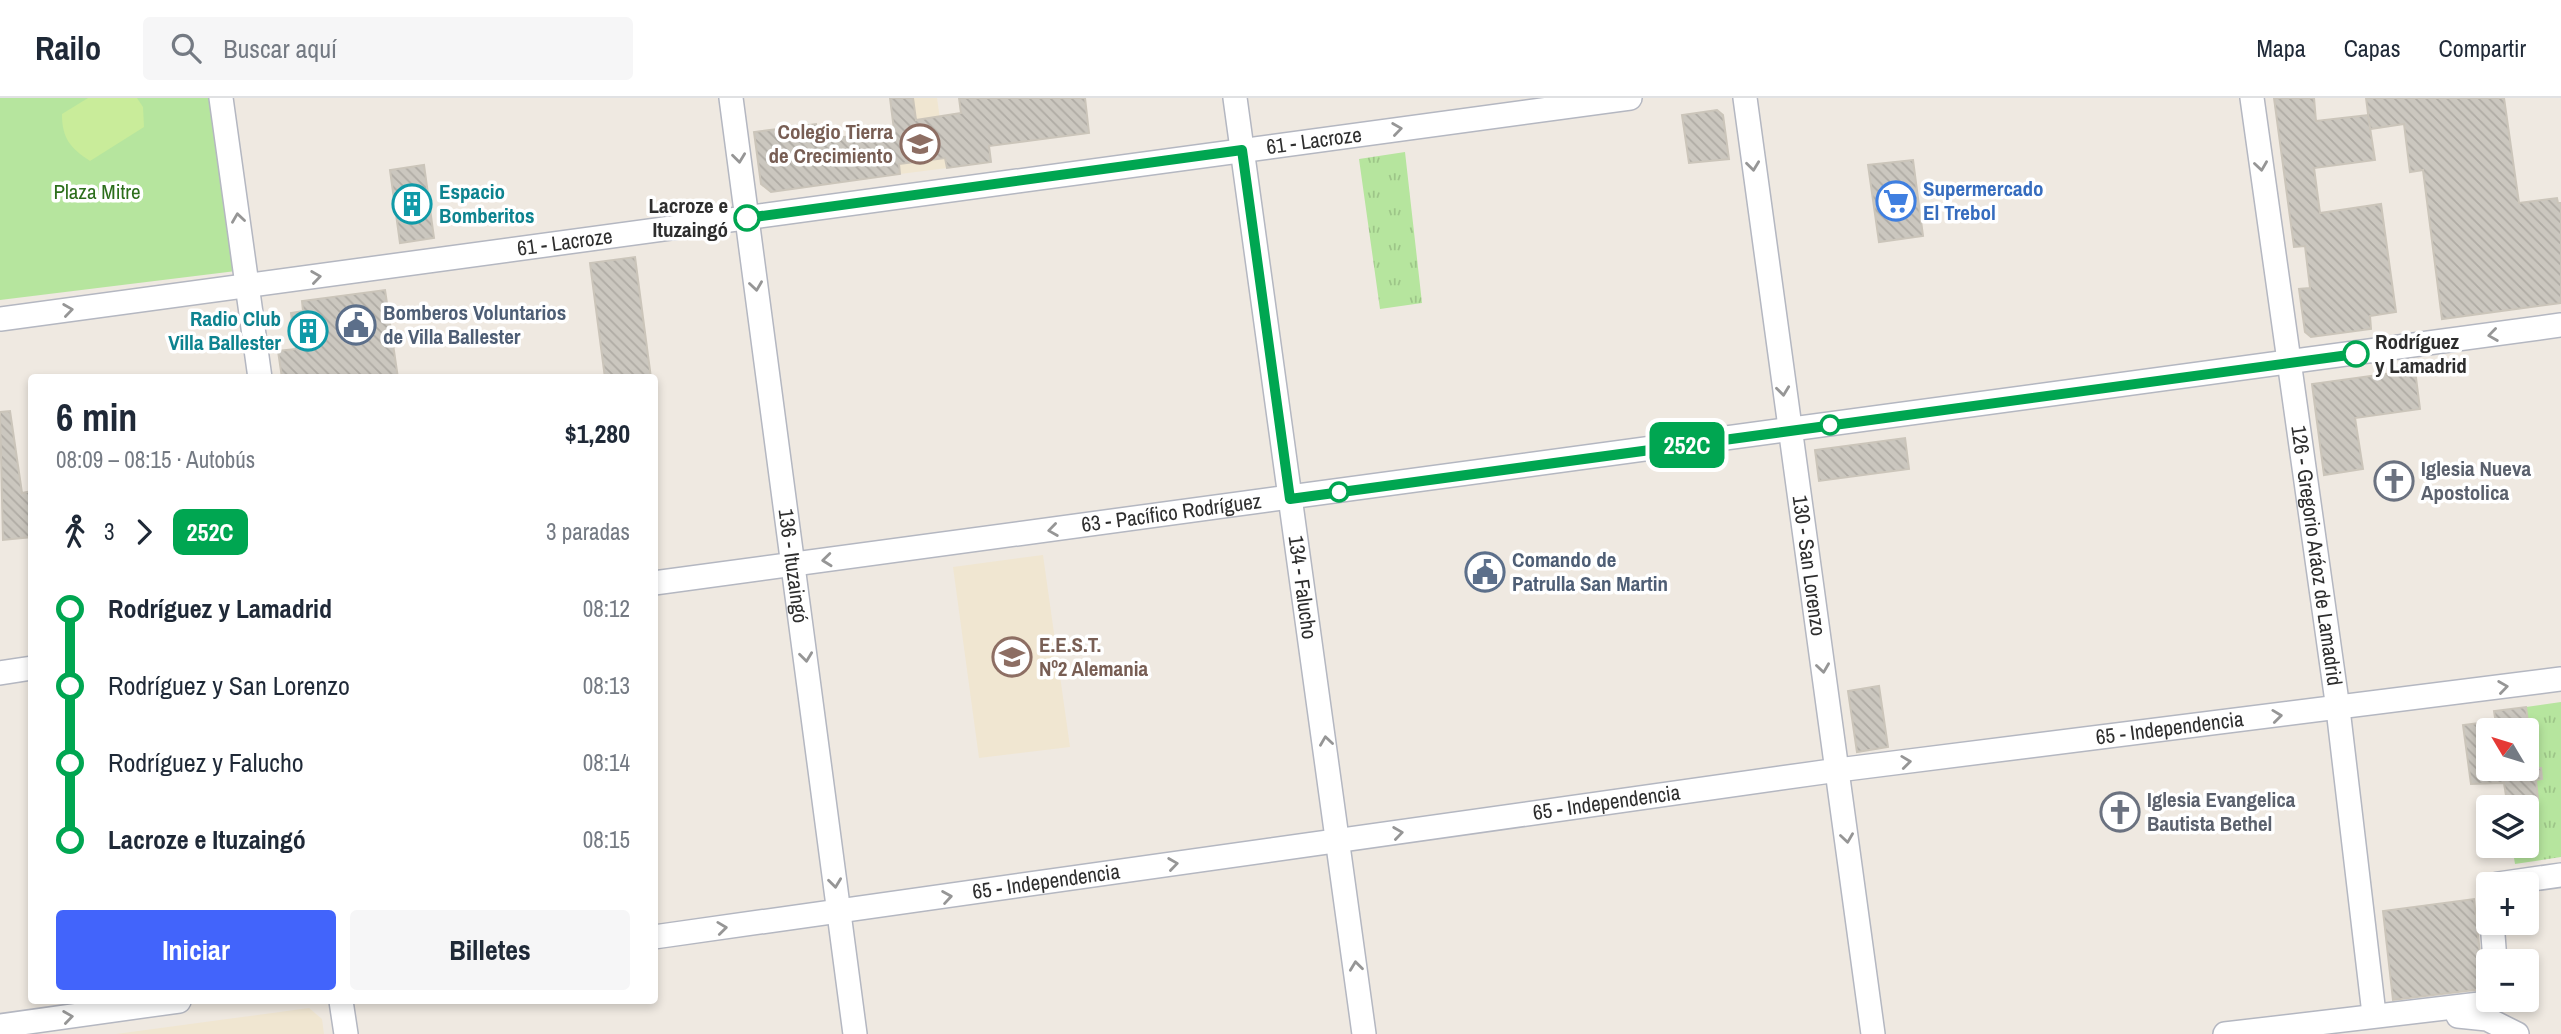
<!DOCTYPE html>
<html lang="es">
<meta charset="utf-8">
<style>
:root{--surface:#fff;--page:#f6f6f7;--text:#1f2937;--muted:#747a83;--line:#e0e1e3;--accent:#4264fb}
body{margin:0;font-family:"Archivo Narrow",sans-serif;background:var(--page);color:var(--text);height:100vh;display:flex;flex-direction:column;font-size:26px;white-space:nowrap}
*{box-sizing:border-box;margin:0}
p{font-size:23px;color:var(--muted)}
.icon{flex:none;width:38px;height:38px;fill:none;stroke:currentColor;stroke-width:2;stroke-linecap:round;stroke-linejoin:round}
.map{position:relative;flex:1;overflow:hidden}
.panel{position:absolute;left:28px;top:276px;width:630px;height:630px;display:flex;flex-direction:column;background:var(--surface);border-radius:7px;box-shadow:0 4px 10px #0003}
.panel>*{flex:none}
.badge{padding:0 14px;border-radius:10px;font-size:24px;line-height:46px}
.needle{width:46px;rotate:308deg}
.fabs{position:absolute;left:2476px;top:620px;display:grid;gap:14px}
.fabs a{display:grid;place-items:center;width:63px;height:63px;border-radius:7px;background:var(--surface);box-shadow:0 4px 10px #0003;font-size:35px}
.map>.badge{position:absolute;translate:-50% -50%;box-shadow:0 0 0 4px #fff}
.legs{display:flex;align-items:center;gap:10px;height:77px;padding:0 28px;font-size:23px}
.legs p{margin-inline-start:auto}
.summary{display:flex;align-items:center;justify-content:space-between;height:119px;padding:0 28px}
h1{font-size:38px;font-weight:800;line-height:52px}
.primary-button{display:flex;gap:14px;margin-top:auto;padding:14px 28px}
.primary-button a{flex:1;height:80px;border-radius:7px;background:var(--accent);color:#fff;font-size:28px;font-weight:800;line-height:80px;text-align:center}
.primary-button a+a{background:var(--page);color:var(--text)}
ul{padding:0 28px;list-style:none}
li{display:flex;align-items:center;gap:24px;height:77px;font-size:26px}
li i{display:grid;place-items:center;width:10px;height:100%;margin:0 9px;background:currentColor}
li i::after{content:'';width:18px;height:18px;margin:-9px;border:5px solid;border-radius:50%;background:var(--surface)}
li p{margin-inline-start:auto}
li:first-child i{background:linear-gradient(#0000 50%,currentColor 0)}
li:last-child i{background:linear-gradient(currentColor 50%,#0000 0)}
header{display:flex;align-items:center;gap:42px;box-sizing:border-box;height:98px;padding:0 35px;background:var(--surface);border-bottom:2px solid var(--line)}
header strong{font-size:33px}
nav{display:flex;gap:38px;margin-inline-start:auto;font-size:24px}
.search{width:490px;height:63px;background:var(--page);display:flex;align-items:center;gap:18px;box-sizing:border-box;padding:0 24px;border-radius:7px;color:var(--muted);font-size:26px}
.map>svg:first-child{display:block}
.education{fill:#f0e6d1}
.grass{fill:url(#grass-tufts)}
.park{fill:#b6e59e}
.pitch{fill:#c9ec9a}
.building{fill:url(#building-back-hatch);stroke:#cbc5ba;stroke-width:2}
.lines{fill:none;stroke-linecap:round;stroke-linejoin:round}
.minor-casing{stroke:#b4b7c1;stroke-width:26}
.minor{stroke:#fff;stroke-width:23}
.oneway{stroke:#969696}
.line-1-casing{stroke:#fff;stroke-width:16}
.line-1{stroke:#00a651;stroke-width:10}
.stop-1-dot{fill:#fff;stroke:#00a651;stroke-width:3.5}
.labels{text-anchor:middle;stroke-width:7;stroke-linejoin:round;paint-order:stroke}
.education-label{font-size:21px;font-weight:bold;fill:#785e54;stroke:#fff;text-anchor:end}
.street-label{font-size:21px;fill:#2e2e2e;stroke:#fff}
.shop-label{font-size:21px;font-weight:bold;fill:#366cbe;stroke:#fff;text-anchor:start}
.park-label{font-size:21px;fill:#2c6e1b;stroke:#fff}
.culture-label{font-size:21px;font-weight:bold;fill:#0d838f;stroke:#fff;text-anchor:start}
.stop-label{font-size:21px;font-weight:bold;fill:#2e2e2e;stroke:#fff;text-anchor:end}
.service-label{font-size:21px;font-weight:bold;fill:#4e5e75;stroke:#fff;text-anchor:start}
.worship-label{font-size:21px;font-weight:bold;fill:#5b616d;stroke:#fff;text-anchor:start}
</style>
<header>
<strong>Railo</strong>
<div class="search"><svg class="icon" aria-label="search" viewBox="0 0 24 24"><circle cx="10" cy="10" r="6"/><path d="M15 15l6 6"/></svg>Buscar aquí</div>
<nav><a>Mapa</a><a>Capas</a><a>Compartir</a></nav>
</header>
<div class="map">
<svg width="2561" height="936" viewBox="0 0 2561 936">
<defs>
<pattern id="grass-tufts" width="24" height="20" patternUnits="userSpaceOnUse" patternTransform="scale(1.75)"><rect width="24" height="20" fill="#b6e59e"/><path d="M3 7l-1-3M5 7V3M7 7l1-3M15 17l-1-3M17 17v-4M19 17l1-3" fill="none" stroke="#9dc588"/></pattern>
<pattern id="building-back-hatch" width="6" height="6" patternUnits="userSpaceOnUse" patternTransform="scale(1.75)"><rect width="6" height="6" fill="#cbc7bf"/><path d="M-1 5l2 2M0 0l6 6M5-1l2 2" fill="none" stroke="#afaba4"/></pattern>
</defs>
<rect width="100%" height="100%" fill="#efe9e1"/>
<path class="education" d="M890,0H937L947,70L900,76Z
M1043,457L1070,649L979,660L953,469Z
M309,910L322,921L324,936H116Z"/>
<path class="grass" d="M1405,54L1422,205L1380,211L1359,61Z
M2561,604V759L2515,766L2512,747H2527V709H2507V704L2538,700L2526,609Z"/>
<path class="park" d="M0,0H212L236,173L0,202Z"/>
<path class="pitch" d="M88,0H137L143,9L144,29L90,63C70,50 62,40 62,16Z"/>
<path class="building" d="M890,0H913L916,22L961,15L959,0H1085L1089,35L989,48L991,64L947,70L945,60L899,66L900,76L771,94L761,86L754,34L816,26L818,41L881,36L880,34L894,32Z
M2274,0H2314L2316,23L2368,17L2375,62L2314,70L2320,115L2381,106L2396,214L2370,218L2371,231L2311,239L2305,234L2299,191L2310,190L2305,148L2294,149Z
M2366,0H2504L2519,105L2557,100L2558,105H2561V205L2442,221L2423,72L2410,74L2404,26L2370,31Z
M1717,12L1723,17L1729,61L1689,65L1682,17Z
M1913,62L1923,138L1879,144L1868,67Z
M424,67L434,140L400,145L390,72Z
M635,159L651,280H605L590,165Z
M385,192L398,280H282L278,253L296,251L291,215L303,213L302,203Z
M2415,272L2420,311L2355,320L2363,371L2324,377L2312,286Z
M10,313L22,395L32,393V439L3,442L0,314Z
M1905,340L1909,371L1819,383L1815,352Z
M1879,588L1888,649L1857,654L1848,593Z
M2526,609L2529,632H2497L2494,613Z
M2488,624V670H2541L2542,681L2536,682L2538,701L2507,704L2504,685L2471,686L2463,627Z
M2474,801L2484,891L2393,902L2383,813Z"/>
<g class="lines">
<g class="minor-casing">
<g id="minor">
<path d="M221,0L260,280"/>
<path id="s1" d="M731,0L855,936"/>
<path id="s2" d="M1235,0L1364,936"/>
<path id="s3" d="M1745,0L1873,936"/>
<path id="s4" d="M2252,0L2338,611L2374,916"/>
<path id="s5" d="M0,221L1630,0"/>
<path id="s6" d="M654,485L2561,227"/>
<path d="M0,575L32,570"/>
<path d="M2498,786L2561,777"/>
<path d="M2492,824L2495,863"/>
<path id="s7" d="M654,839L1838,672L2561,581"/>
<path d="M341,903L346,936"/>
<path d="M2458,918L2487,921L2517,936"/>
<path d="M0,928L179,903"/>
<path d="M2225,936L2488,905L2496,901"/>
</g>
</g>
<use href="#minor" class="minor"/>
</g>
<defs><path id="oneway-chevron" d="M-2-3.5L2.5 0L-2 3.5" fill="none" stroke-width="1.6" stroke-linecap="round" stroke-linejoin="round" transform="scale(1.75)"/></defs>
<g class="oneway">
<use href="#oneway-chevron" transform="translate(1397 31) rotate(-8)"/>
<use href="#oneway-chevron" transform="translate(739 60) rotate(83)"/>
<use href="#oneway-chevron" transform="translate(1753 68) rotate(83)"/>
<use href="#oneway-chevron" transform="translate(2261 68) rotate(82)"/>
<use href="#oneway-chevron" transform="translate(238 120) rotate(-98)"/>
<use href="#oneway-chevron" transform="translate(316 179) rotate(-8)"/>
<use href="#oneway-chevron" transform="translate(756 188) rotate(82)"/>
<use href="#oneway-chevron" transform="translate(68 212) rotate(-8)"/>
<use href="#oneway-chevron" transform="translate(2493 237) rotate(172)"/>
<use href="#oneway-chevron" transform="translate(1783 293) rotate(83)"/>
<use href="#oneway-chevron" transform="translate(1053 432) rotate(172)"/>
<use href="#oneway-chevron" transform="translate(827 462) rotate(174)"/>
<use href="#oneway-chevron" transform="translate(806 559) rotate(83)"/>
<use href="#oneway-chevron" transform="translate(1823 570) rotate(82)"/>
<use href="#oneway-chevron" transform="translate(2503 589) rotate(-8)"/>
<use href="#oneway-chevron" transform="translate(2277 618) rotate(-7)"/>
<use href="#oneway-chevron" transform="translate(1326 643) rotate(-98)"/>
<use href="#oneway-chevron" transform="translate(1906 664) rotate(-7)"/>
<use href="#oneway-chevron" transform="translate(1398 735) rotate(-8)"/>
<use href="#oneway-chevron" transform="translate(1847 740) rotate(82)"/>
<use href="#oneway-chevron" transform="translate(1173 766) rotate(-8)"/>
<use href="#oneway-chevron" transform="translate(835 785) rotate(83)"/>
<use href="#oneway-chevron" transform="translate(947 799) rotate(-9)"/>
<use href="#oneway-chevron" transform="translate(722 830) rotate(-7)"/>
<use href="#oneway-chevron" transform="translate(1356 868) rotate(-97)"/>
<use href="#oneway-chevron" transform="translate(68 919) rotate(-8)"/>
</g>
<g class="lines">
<g class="line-1-casing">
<path id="line-1" d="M747,120L1242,52L1290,401L2356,256"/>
</g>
<use href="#line-1" class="line-1"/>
</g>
<defs>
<g id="school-ring" transform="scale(2.0125)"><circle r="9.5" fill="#fff" stroke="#8d6e63" stroke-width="1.5"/><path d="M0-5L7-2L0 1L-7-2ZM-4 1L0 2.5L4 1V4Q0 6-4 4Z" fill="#8d6e63"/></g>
<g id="supermarket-ring" transform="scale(2.0125)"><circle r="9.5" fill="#fff" stroke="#3f7fe0" stroke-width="1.5"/><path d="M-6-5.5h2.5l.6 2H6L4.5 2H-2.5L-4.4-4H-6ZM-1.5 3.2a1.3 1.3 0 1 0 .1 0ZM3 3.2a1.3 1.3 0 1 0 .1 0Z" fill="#3f7fe0"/></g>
<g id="building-ring" transform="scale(2.0125)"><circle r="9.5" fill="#fff" stroke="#0f9aa8" stroke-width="1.5"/><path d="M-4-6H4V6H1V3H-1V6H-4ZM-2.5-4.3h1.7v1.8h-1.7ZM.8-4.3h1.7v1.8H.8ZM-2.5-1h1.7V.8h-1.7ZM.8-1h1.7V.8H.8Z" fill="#0f9aa8"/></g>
<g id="civic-ring" transform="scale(2.0125)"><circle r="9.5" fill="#fff" stroke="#5c6f8a" stroke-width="1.5"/><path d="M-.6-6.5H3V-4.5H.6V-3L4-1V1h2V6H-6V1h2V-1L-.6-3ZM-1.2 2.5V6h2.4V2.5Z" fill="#5c6f8a"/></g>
<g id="church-ring" transform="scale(2.0125)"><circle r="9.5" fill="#fff" stroke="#6b7280" stroke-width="1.5"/><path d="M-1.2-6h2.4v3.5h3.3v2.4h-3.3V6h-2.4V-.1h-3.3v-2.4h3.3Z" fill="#6b7280"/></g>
</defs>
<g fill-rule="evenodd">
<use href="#school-ring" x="920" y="46"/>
<use href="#supermarket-ring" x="1896" y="103"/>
<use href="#building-ring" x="412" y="106"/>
<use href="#civic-ring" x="356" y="227"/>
<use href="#building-ring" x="308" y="233"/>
<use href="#church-ring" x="2394" y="383"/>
<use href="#civic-ring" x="1485" y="474"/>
<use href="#school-ring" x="1012" y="559"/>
<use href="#church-ring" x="2120" y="714"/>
</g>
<g class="stop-1-dot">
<circle cx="747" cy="120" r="12"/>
<circle cx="2356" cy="256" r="12"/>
<circle cx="1830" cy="327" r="9"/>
<circle cx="1339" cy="394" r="9"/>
</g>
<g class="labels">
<g class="education-label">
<text x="893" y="41">Colegio Tierra<tspan x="893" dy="24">de Crecimiento</tspan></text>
<text x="1039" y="554" text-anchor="start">E.E.S.T.<tspan x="1039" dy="24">Nº2 Alemania</tspan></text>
</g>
<g class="street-label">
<text dy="7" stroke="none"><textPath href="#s5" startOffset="1326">61 - Lacroze</textPath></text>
<text dy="7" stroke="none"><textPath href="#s5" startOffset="570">61 - Lacroze</textPath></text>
<text dy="7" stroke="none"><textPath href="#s6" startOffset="522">63 - Pacífico Rodríguez</textPath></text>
<text dy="7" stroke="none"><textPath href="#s4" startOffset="462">126 - Gregorio Aráoz de Lamadrid</textPath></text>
<text dy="7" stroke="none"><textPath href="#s1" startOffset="472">136 - Ituzaingó</textPath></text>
<text dy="7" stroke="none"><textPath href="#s3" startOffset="472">130 - San Lorenzo</textPath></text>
<text dy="7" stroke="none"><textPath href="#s2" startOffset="494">134 - Falucho</textPath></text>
<text dy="7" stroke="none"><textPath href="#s7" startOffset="1530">65 - Independencia</textPath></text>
<text dy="7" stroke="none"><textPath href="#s7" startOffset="962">65 - Independencia</textPath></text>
<text dy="7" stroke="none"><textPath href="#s7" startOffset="396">65 - Independencia</textPath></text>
</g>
<g class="shop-label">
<text x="1923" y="98">Supermercado<tspan x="1923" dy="24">El Trebol</tspan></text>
</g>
<g class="park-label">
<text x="97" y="101">Plaza Mitre</text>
</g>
<g class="culture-label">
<text x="439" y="101">Espacio<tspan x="439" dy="24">Bomberitos</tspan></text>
<text x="281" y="228" text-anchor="end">Radio Club<tspan x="281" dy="24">Villa Ballester</tspan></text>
</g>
<g class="stop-label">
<text x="728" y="115">Lacroze e<tspan x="728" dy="24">Ituzaingó</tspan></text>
<text x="2375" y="251" text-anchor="start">Rodríguez<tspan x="2375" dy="24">y Lamadrid</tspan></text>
</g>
<g class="service-label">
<text x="383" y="222">Bomberos Voluntarios<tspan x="383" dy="24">de Villa Ballester</tspan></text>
<text x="1512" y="469">Comando de<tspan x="1512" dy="24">Patrulla San Martin</tspan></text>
</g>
<g class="worship-label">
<text x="2421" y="378">Iglesia Nueva<tspan x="2421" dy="24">Apostolica</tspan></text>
<text x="2147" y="709">Iglesia Evangelica<tspan x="2147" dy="24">Bautista Bethel</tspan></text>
</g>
</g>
</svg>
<div class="fabs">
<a><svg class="needle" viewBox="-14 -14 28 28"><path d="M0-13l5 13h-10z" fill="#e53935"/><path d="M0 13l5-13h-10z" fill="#747a83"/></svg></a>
<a><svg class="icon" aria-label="layers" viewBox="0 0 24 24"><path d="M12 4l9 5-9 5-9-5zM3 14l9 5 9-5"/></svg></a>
<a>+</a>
<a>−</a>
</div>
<b class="badge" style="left:1687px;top:347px;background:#00a651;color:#fff">252C</b>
<section class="panel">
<div class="summary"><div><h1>6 min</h1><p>08:09 – 08:15 · Autobús</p></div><b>$1,280</b></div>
<div class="legs"><svg class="icon" aria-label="walk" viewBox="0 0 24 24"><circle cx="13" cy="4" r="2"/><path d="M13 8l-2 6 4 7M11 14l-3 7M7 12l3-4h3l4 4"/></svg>3<svg class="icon" aria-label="forward" viewBox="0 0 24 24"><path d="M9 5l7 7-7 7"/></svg><b class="badge" style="background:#00a651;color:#fff">252C</b><p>3 paradas</p></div>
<ul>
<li><i style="color:#00a651"></i><b>Rodríguez y Lamadrid</b><p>08:12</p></li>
<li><i style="color:#00a651"></i><span>Rodríguez y San Lorenzo</span><p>08:13</p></li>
<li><i style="color:#00a651"></i><span>Rodríguez y Falucho</span><p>08:14</p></li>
<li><i style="color:#00a651"></i><b>Lacroze e Ituzaingó</b><p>08:15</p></li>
</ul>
<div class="primary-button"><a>Iniciar</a><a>Billetes</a></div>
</section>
</div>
